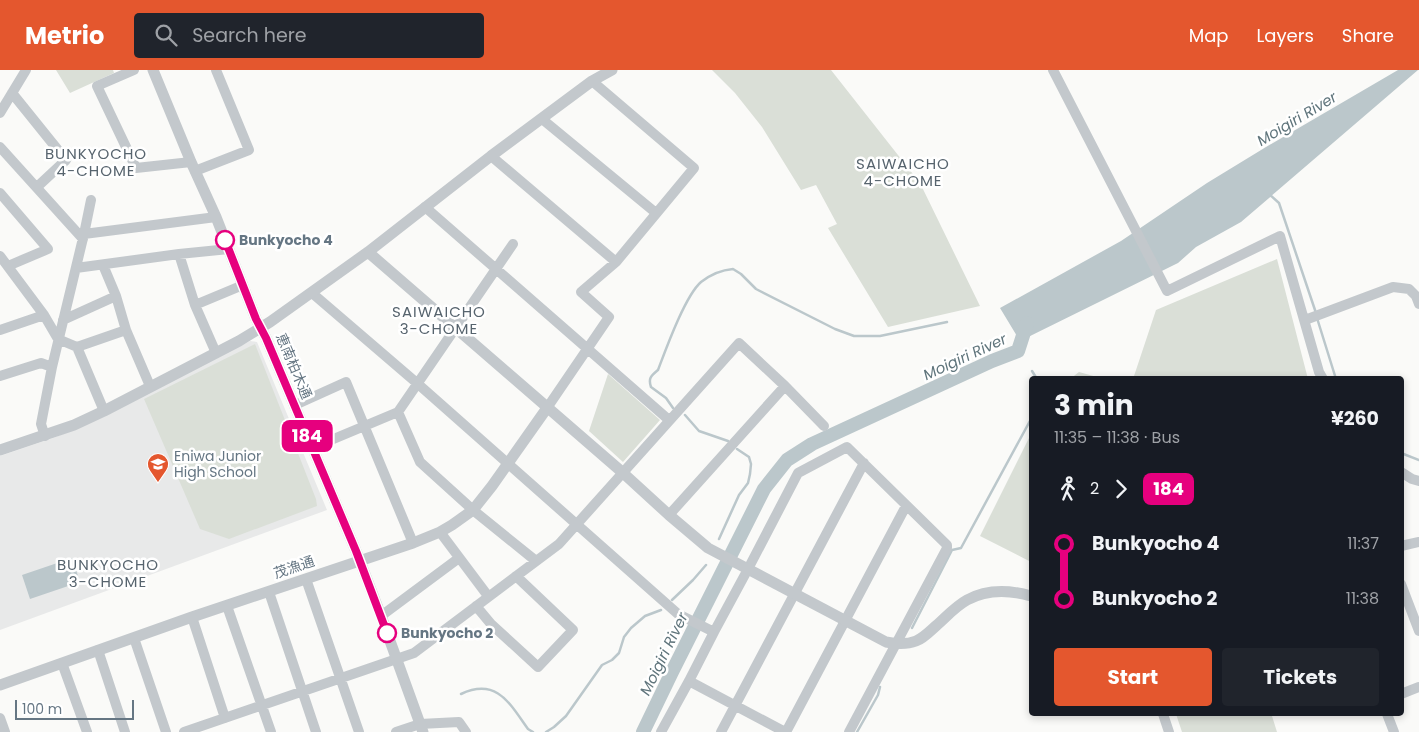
<!DOCTYPE html>
<meta charset="utf-8">
<style>
:root{--surface:#171b24;--page:#20242c;--text:#f1f3f6;--muted:#9ea1a6;--accent:#e4572e}
body{margin:0;font-family:Poppins,"Noto Sans JP",sans-serif;background:var(--page);color:var(--text);height:100vh;display:flex;flex-direction:column;font-size:19px;white-space:nowrap}
*{box-sizing:border-box;margin:0}
p{font-size:16px;color:var(--muted)}
.icon{flex:none;width:28px;height:28px;fill:none;stroke:currentColor;stroke-width:2;stroke-linecap:round;stroke-linejoin:round}
.map{position:relative;flex:1;overflow:hidden}
.panel{position:absolute;left:1029px;top:306px;width:375px;height:340px;display:flex;flex-direction:column;background:var(--surface);border-radius:5px;box-shadow:0 2px 8px #0003}
.panel>*{flex:none}
.badge{padding:0 10px;border-radius:8px;font-size:18px;line-height:32px}
.scale{position:absolute;left:15px;bottom:12px;width:119px;box-sizing:border-box;padding-left:5px;border:2px solid #657683;border-top:0;font-size:14px;line-height:18px;white-space:nowrap;color:#657683;-webkit-text-stroke:4px #fff;paint-order:stroke}
.map>.badge{position:absolute;translate:-50% -50%;box-shadow:0 0 0 2px #fff}
.legs{display:flex;align-items:center;gap:8px;height:55px;padding:0 25px;font-size:16px}
.legs p{margin-inline-start:auto}
.headline{display:flex;align-items:center;justify-content:space-between;height:85px;padding:0 25px}
h1{font-size:28px;font-weight:700;line-height:38px}
.action{display:flex;gap:10px;margin-top:auto;padding:10px 25px}
.action a{flex:1;height:58px;border-radius:5px;background:var(--accent);color:#fff;font-size:20px;font-weight:700;line-height:58px;text-align:center}
.action a+a{background:var(--page);color:var(--text)}
ul{padding:0 25px;list-style:none}
li{display:flex;align-items:center;gap:18px;height:55px;font-size:19px}
li i{display:grid;place-items:center;width:8px;height:100%;margin:0 6px;background:currentColor}
li i::after{content:'';width:12px;height:12px;margin:-6px;border:4px solid;border-radius:50%;background:var(--surface)}
li p{margin-inline-start:auto}
li:first-child i{background:linear-gradient(#0000 50%,currentColor 0)}
li:last-child i{background:linear-gradient(currentColor 50%,#0000 0)}
header{display:flex;align-items:center;gap:30px;box-sizing:border-box;height:70px;padding:0 25px;background:var(--accent);color:#fff}
header strong{font-size:24px}
nav{display:flex;gap:28px;margin-inline-start:auto;font-size:18px}
.search{width:350px;height:45px;background:var(--page);display:flex;align-items:center;gap:12px;box-sizing:border-box;padding:0 18px;border-radius:5px;color:var(--muted);font-size:19px}
.map>svg:first-child{display:block}
.built{fill:#e8e9e9}
.green{fill:#dadfd7}
.water{fill:#bbc7cb}
.lines{fill:none;stroke-linecap:round;stroke-linejoin:round}
.stream{stroke:#bbc7cb;stroke-width:2.5}
.river{stroke:#bbc7cb;stroke-width:14}
.minor{stroke:#c3c8cc;stroke-width:10}
.tertiary{stroke:#c3c8cc;stroke-width:11}
.line-1-casing{stroke:#fff;stroke-width:11}
.line-1{stroke:#e6007e;stroke-width:8}
.stop-1-dot{fill:#fff;stroke:#e6007e;stroke-width:2.5}
.labels{text-anchor:middle;stroke-width:5;stroke-linejoin:round;paint-order:stroke}
.stop-label{font-size:14px;font-weight:bold;fill:#657683;stroke:#fff;text-anchor:start}
.street-label{font-size:14px;fill:#657683;stroke:#fff}
.poi-label{font-size:14px;fill:#657683;stroke:#fff;text-anchor:start}
.water-label{font-size:15px;font-style:italic;fill:#60757c;stroke:#fff}
.neighbourhood-label{font-size:15px;letter-spacing:1px;fill:#57646e;stroke:#fff}
</style>
<header>
<strong>Metrio</strong>
<div class="search"><svg class="icon" aria-label="search" viewBox="0 0 24 24"><circle cx="10" cy="10" r="6"/><path d="M15 15l6 6"/></svg>Search here</div>
<nav><a>Map</a><a>Layers</a><a>Share</a></nav>
</header>
<div class="map">
<svg width="1419" height="662" viewBox="0 0 1419 662">
<rect width="100%" height="100%" fill="#fafaf8"/>
<path class="built" d="M250,271L257,272L327,440L0,560V386L56,367Z"/>
<path class="green" d="M56,0H113L114,3L70,23Z
M712,0H831L920,113L980,236L888,257L828,158L837,154L816,115L801,120L762,57L735,23Z
M1277,189L1308,309H1133L1156,240Z
M255,274L316,429L317,436L229,469L200,459L144,329Z
M1079,302L1104,309H1070Z
M608,304L660,350L623,392L589,361Z
M1031,364V492L980,466Z
M1176,644H1277L1272,646L1277,662H1182Z"/>
<path class="water" d="M1398,0H1418L1241,152L1196,177L1178,193L1020,271L1000,238L1121,171L1207,113L1266,77Z
M72,488L80,512L30,529L22,505Z"/>
<g class="lines">
<path class="stream" d="M1269,124L1279,133L1316,243
M1317,248L1336,309
M1032,301L1037,309
M673,338L666,328L651,317C648,308 651,306 658,300C666,279 685,226 701,212C710,205 721,200 733,199L741,204L756,219L835,259L854,266H880L947,252
M685,345L699,361L728,371
M1401,383L1419,390
M719,469L739,425L748,413L750,404L751,394L749,387L737,379
M672,530L693,510L706,495
M912,558L952,480L961,478L1031,349
M461,624C497,607 510,634 528,659L533,662
M546,662L554,657L566,646L602,595L612,590L619,583L624,567L631,558L645,546L661,540
M857,662L878,625L880,617"/>
<path class="river" d="M643,662L672,602L764,419L787,390L812,374L992,291L1018,281L1027,253"/>
<path class="minor" d="M134,0L97,16L136,98L191,92
M1053,0L1167,221L1280,166L1319,302L1323,309
M12,23L66,90L37,117
M0,43L26,0
M542,49L656,143
M0,77L83,169
M491,86L616,192
M195,101L249,80L216,0
M0,123L48,179L8,196
M425,137L669,350
M84,164L216,147
M179,184L195,235L216,283
M0,186L44,245L58,269L77,277L104,341
M103,195L116,226L126,260L150,316
M76,198L179,184L229,179
M312,223L418,314L678,544L714,562
M195,235L243,215
M63,250L116,226
M1305,250L1393,217L1409,219L1416,226L1419,234
M0,260L44,245
M77,277L126,260
M0,306L41,293L52,297
M295,335L346,312L413,473
M547,338L609,247L581,222L616,192L694,98L592,11
M398,342L420,392L473,440L536,491
M45,366L41,354L52,297L84,164L91,130
M312,378L398,342L513,174
M1401,402L1412,409L1419,411
M669,445L785,316
M440,462L488,526
M1401,476L1419,472
M306,509L359,662
M1401,514L1419,561
M269,522L316,662
M227,536L271,662
M476,536L491,554L538,597L573,560L516,506
M381,546L459,488
M192,547L225,648
M134,568L166,662
M98,580L125,662
M62,593L87,662
M689,611L785,662
M1401,624L1419,617
M1163,644L1169,662
M1387,644L1394,662
M0,648L5,662
M184,662L414,583L559,474L739,273L785,316L824,356
M396,662L420,654L459,652L466,662
M661,662L689,611L714,562L748,499L798,403L847,377L947,475V478L849,662
M721,662L864,393
M786,662L906,436"/>
<path class="tertiary" d="M153,0L191,92L216,147L256,249L266,268L356,481L381,546L423,662
M368,182L622,402L669,445L708,478L886,572C896,574 906,575 916,571C924,568 931,560 937,555C947,546 956,536 967,530C987,519 1010,520 1031,526
M0,380L74,355L104,341L239,271L270,252L368,182L491,86L592,11L612,0
M0,615L192,547L413,473L440,462L452,455L473,440L492,416L547,338"/>
</g>
<g class="lines">
<g class="line-1-casing">
<path id="line-1" d="M225,170L256,249L266,268L356,481L387,563"/>
</g>
<use href="#line-1" class="line-1"/>
</g>
<defs>
<g id="school-pin" transform="scale(1.125)"><path d="M0 17L-7.5 6A9.5 9.5 0 1 1 7.5 6Z" fill="#e4572e" stroke="#fff"/><path d="M0-5L7-2L0 1L-7-2ZM-4 1L0 2.5L4 1V4Q0 6-4 4Z" fill="#fff"/></g>
</defs>
<g fill-rule="evenodd">
<use href="#school-pin" x="158" y="394"/>
</g>
<g class="stop-1-dot">
<circle cx="225" cy="170" r="9"/>
<circle cx="387" cy="563" r="9"/>
</g>
<g class="labels">
<g class="stop-label">
<text x="239" y="175">Bunkyocho 4</text>
<text x="401" y="568">Bunkyocho 2</text>
</g>
<g class="street-label">
<text transform="translate(294 296) rotate(67)" y="5">恵南柏木通</text>
<text transform="translate(294 497) rotate(-19)" y="5">茂漁通</text>
</g>
<g class="poi-label">
<text x="174" y="391">Eniwa Junior<tspan x="174" dy="16">High School</tspan></text>
</g>
<g class="water-label">
<text transform="translate(1297 49) rotate(-31)" y="5">Moigiri River</text>
<text transform="translate(965 287) rotate(-25)" y="5">Moigiri River</text>
<text transform="translate(664 584) rotate(-64)" y="5">Moigiri River</text>
</g>
<g class="neighbourhood-label">
<text x="96" y="89">BUNKYOCHO<tspan x="96" dy="17">4-CHOME</tspan></text>
<text x="903" y="99">SAIWAICHO<tspan x="903" dy="17">4-CHOME</tspan></text>
<text x="439" y="247">SAIWAICHO<tspan x="439" dy="17">3-CHOME</tspan></text>
<text x="108" y="500">BUNKYOCHO<tspan x="108" dy="17">3-CHOME</tspan></text>
</g>
</g>
</svg>
<div class="scale">100 m</div>
<b class="badge" style="left:307px;top:366px;background:#e6007e;color:#fff">184</b>
<section class="panel">
<div class="headline"><div><h1>3 min</h1><p>11:35 – 11:38 · Bus</p></div><b>¥260</b></div>
<div class="legs"><svg class="icon" aria-label="walk" viewBox="0 0 24 24"><circle cx="13" cy="4" r="2"/><path d="M13 8l-2 6 4 7M11 14l-3 7M7 12l3-4h3l4 4"/></svg>2<svg class="icon" aria-label="forward" viewBox="0 0 24 24"><path d="M9 5l7 7-7 7"/></svg><b class="badge" style="background:#e6007e;color:#fff">184</b></div>
<ul>
<li><i style="color:#e6007e"></i><b>Bunkyocho 4</b><p>11:37</p></li>
<li><i style="color:#e6007e"></i><b>Bunkyocho 2</b><p>11:38</p></li>
</ul>
<div class="action"><a>Start</a><a>Tickets</a></div>
</section>
</div>
